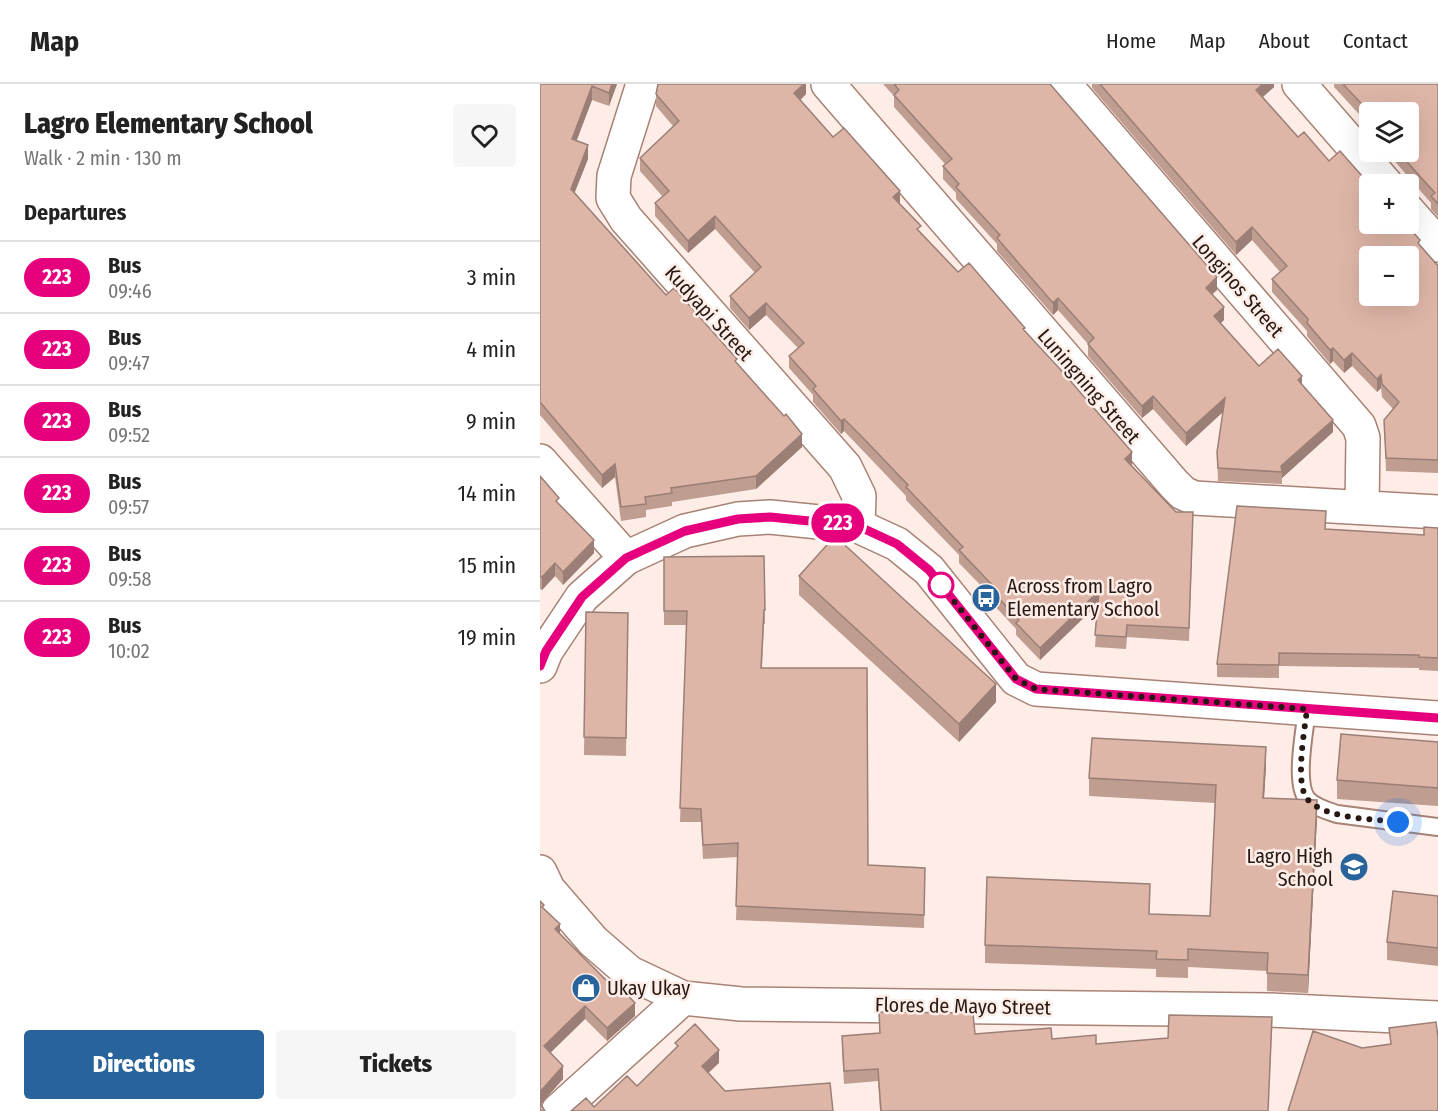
<!DOCTYPE html>
<meta charset="utf-8">
<style>
:root{--surface:#fff;--page:#f6f6f6;--text:#222;--muted:#767676;--line:#e0e0e0;--accent:#29639b}
body{margin:0;font-family:"Fira Sans Condensed",sans-serif;background:var(--page);color:var(--text);height:100vh;display:flex;flex-direction:column;font-size:22px;white-space:nowrap}
*{box-sizing:border-box;margin:0}
p{font-size:20px;color:var(--muted)}
.icon{flex:none;width:33px;height:33px;fill:none;stroke:currentColor;stroke-width:2;stroke-linecap:round;stroke-linejoin:round}
.map{position:relative;flex:1;overflow:hidden}
.details{display:flex;flex-direction:column;background:var(--surface);width:540px}
.details>*{flex:none}
.badge{padding:0 12px;border-radius:20px;font-size:21px;line-height:39px}
.buttons{position:absolute;left:819px;top:18px;display:grid;gap:12px}
.buttons a{display:grid;place-items:center;width:60px;height:60px;border-radius:6px;background:var(--surface);box-shadow:0 6px 24px #0002;font-size:30px}
.you{position:absolute;width:30px;height:30px;margin:-15px;border:4px solid #fff;border-radius:50%;background:#1a73e8;box-shadow:0 0 0 9px #1a73e833}
.map>.badge{position:absolute;translate:-50% -50%;box-shadow:0 0 0 3px #fff}
h2{padding:0 24px;font-size:22px;line-height:54px}
.round{display:grid;place-items:center;flex:none;width:63px;height:63px;border-radius:6px;background:var(--page)}
.summary{display:flex;align-items:center;justify-content:space-between;height:102px;padding:0 24px}
h1{font-size:28px;font-weight:800;line-height:45px}
.action{display:flex;gap:12px;margin-top:auto;padding:12px 24px}
.action a{flex:1;height:69px;border-radius:6px;background:var(--accent);color:#fff;font-size:24px;font-weight:800;line-height:69px;text-align:center}
.action a+a{background:var(--page);color:var(--text)}
ul{padding:0;list-style:none}
li{display:flex;align-items:center;gap:18px;height:72px;padding:0 24px;border-top:2px solid var(--line)}
li div{flex:1}
li b{display:block;font-size:22px}
li em{font-style:normal}
li .badge{min-width:66px;font-weight:700;text-align:center}
header{display:flex;align-items:center;gap:36px;box-sizing:border-box;height:84px;padding:0 30px;background:var(--surface);border-bottom:2px solid var(--line)}
header strong{font-size:28px}
nav{display:flex;gap:33px;margin-inline-start:auto;font-size:21px}
main{display:flex;flex:1;min-height:0}
.map>svg:first-child{display:block}
.lines{fill:none;stroke-linecap:round;stroke-linejoin:round}
.lane-casing{stroke:#a78275;stroke-width:20}
.street-casing{stroke:#a78275;stroke-width:36}
.secondary-casing{stroke:#a78275;stroke-width:36}
.lane{stroke:#fff;stroke-width:16}
.street{stroke:#fff;stroke-width:33}
.secondary{stroke:#fff;stroke-width:33}
.wall{fill:#bf9d90}
.shaded-wall{fill:#9b7f76}
.building{fill:#deb6a8;stroke:#9b7f76;stroke-width:1.5;fill-rule:evenodd}
.line-casing{stroke:#fff;stroke-width:14}
.line{stroke:#e6007e;stroke-width:9}
.walk{stroke:#271813;stroke-width:6;stroke-dasharray:0 10.8}
.stop-dot{fill:#fff;stroke:#e6007e;stroke-width:3}
.labels{text-anchor:middle;stroke-width:5;stroke-linejoin:round;paint-order:stroke}
.street-label{font-size:20px;fill:#271813;stroke:#feede7}
.poi-label{font-size:20px;fill:#271813;stroke:#feede7;text-anchor:start}
</style>
<header>
<strong>Map</strong>
<nav><a>Home</a><a>Map</a><a>About</a><a>Contact</a></nav>
</header>
<main>
<section class="details">
<div class="summary"><div><h1>Lagro Elementary School</h1><p>Walk · 2 min · 130 m</p></div><a class="round"><svg class="icon" aria-label="heart" viewBox="0 0 24 24"><path d="M12 20l-8-8c-3-5 5-10 8-4 3-6 11-1 8 4z"/></svg></a></div>
<h2>Departures</h2>
<ul>
<li><span class="badge" style="background:#e6007e;color:#fff">223</span><div><b>Bus</b><p>09:46</p></div><em>3 min</em></li>
<li><span class="badge" style="background:#e6007e;color:#fff">223</span><div><b>Bus</b><p>09:47</p></div><em>4 min</em></li>
<li><span class="badge" style="background:#e6007e;color:#fff">223</span><div><b>Bus</b><p>09:52</p></div><em>9 min</em></li>
<li><span class="badge" style="background:#e6007e;color:#fff">223</span><div><b>Bus</b><p>09:57</p></div><em>14 min</em></li>
<li><span class="badge" style="background:#e6007e;color:#fff">223</span><div><b>Bus</b><p>09:58</p></div><em>15 min</em></li>
<li><span class="badge" style="background:#e6007e;color:#fff">223</span><div><b>Bus</b><p>10:02</p></div><em>19 min</em></li>
</ul>
<div class="action"><a>Directions</a><a>Tickets</a></div>
</section>
<div class="map">
<svg width="898" height="1027" viewBox="0 0 898 1027">
<rect width="100%" height="100%" fill="#feede7"/>
<g class="lines">
<g class="lane-casing">
<path id="lane" d="M767,625C765,646 754,698 767,715C774,723 788,727 797,730L898,743"/>
</g>
<g class="street-casing">
<path id="street" d="M103,0L74,92L73,114L86,135L305,383L319,412L318,442
M288,0L634,400L643,409L654,414L898,428
M524,0L819,342L823,354L822,423
M759,0L846,100
M868,127L898,161
M0,377L86,474
M18,1027L143,914"/>
</g>
<g class="secondary-casing">
<path id="secondary" d="M0,582L6,567L42,513L86,474L145,447L198,435L230,433L318,442L357,460L389,486L476,595L496,605L898,634
M0,788L8,805L53,857L90,889L143,914L201,920L728,926L898,934"/>
</g>
<use href="#lane" class="lane"/>
<use href="#street" class="street"/>
<use href="#secondary" class="secondary"/>
</g>
<path class="wall" d="M0,0H77L69,22L52,16L36,57L48,75L34,109L126,211L197,279L262,363L216,405L132,418V422L106,426V433L81,437L75,393L62,404L0,331Z
M266,0V10L260,16L293,53L360,119V120L381,149L418,188L485,247L592,381L591,382L636,428L653,441L649,557L587,553L586,565L555,563L558,520L500,576L476,551V545L452,519V513L419,479V471L366,416V412L327,371L304,347L301,350L273,318V311L249,284V272L258,264L226,231L209,246L190,224V212L215,189L175,145L148,169L115,132V119L123,113L100,87V74L133,42L116,22V10Z
M343,0H510L677,206L672,210L684,236L681,239L719,282L762,301L793,348L742,394V400L678,397L677,368L683,328L646,362L613,325L602,334L548,272V260L518,226L513,231L457,167V160L416,115V109L403,95V82L405,80L354,23V12Z
M552,0H734V3L723,13L758,53L789,77L830,101V115L828,116L854,145L880,162L898,182V389L846,387L844,336L853,325L842,313L841,304L837,308L812,282L804,289L793,277L790,280L767,252V247L732,208V195L740,188L712,156L696,171L552,4Z
M794,0H898V133L891,125V119L852,74V68H868L830,28V42L794,3Z
M0,392L19,421L54,469L23,501L15,492L2,506L0,505Z
M898,444V587L879,586V584L739,582V594L677,593V580L786,445L884,451Z
M224,472L225,540H224L222,584L328,781L385,797L384,844L196,836L198,773L163,775L161,738H140L147,541H124V473Z
M259,492L456,618L419,658L259,511Z
M46,528L88,529L86,672L44,671Z
M898,658V722L797,715V696Z
M726,681L724,714L777,734L768,909L727,907V887L648,883V894L616,893V885L445,879V861L609,830L670,832L675,719L549,712V694Z
M898,812V882L847,876V858Z
M4,825L20,849L95,932L67,957L45,935L11,968L23,995L1,1020Z
M339,928L435,950L512,955L556,960L732,945L728,1027H340L338,997L304,1000L302,965V952L339,949Z"/>
<path class="shaded-wall" d="M72,0H77L69,22V9Z
M264,0H266V10L254,22V9Z
M723,0H734V3L716,19V6Z
M52,2V16L32,69V55Z
M48,61V75L31,118V105Z
M830,101V115L821,122V109Z
M360,107V119L353,126V113Z
M175,132V145L148,169V157Z
M712,143V156L696,171V158Z
M677,193V206L666,216V204Z
M518,214V226L513,231V219Z
M226,219V231L209,246V234Z
M684,223V236L674,245V232Z
M793,264V277L790,280V266Z
M812,269V282L804,289V276Z
M841,291V304L837,308V295Z
M762,292V305L758,296Z
M613,312V325L602,334V322Z
M685,314V326L646,362V349Z
M304,335V347L301,350V337Z
M793,336V348L742,394L741,382Z
M262,350V363L216,405V392Z
M592,368V381L585,388V375Z
M75,380V393L62,404V391Z
M54,456V469L23,501V488Z
M15,479V492L2,506V493Z
M559,507V519L500,576V564Z
M456,600V618L419,658V640Z
M726,663V681L723,732V714Z
M777,716V734L768,909V891Z
M20,840V854L15,845Z
M95,919V932L67,957V944Z
M45,922V935L4,975V962Z
M179,966V979L162,995V982Z
M23,982V995L0,1021V1027V1008Z"/>
<path class="building" d="M0,0H72L69,9L52,2L32,55L48,61L31,105L126,211L134,204L197,275L195,277L244,332L246,330L262,350L216,392L131,404L132,409L105,413L106,420L81,423L75,380L62,391L0,318Z
M118,0H264L254,9L293,53L304,44L360,107L353,113L381,142L377,145L418,188L429,179L485,244L483,245L520,285L592,368L585,375L636,428H653L649,544L587,541L586,553L555,551L559,507L500,564L476,539L479,536L452,507L455,504L419,466L423,463L366,403L368,401L327,358L304,335L301,337L273,305L276,302L249,272L264,259L226,219L209,234L190,212L221,183L175,132L148,157L115,119L129,107L100,74L139,37L116,10Z
M354,0H510L677,193L666,204L684,223L674,232L719,282L738,265L762,292L758,296L793,336L741,382L742,388L678,384L677,368L685,314L646,349L613,312L602,322L548,260L554,254L518,214L513,219L457,154L460,151L416,103L419,100L403,82L412,75L354,11L359,6Z
M560,0H723L716,6L758,53L764,48L789,77L800,67L830,101L821,109L830,118V140H848L854,145L860,140H866L880,156L878,159L898,182V376L846,374L844,336L859,318L842,300L841,291L837,295L812,269L804,276L793,264L790,266L767,239L768,235L732,195L747,182L712,143L696,158ZM830,172H868V212H830Z
M803,0H898V120L891,112L895,109L858,68H868V28L830,29Z
M0,392L19,414L16,417L54,456L23,488L15,479L2,493L0,492Z
M697,422L786,427L785,445L884,451V443L898,444V574L879,573V571L739,569V581L677,580Z
M295,452L456,600L419,640L259,492Z
M224,472L225,526H224L221,584H327L328,781L385,784L384,831L196,822L198,759L163,761L161,725L140,724L147,527H124V473Z
M46,528L88,529L86,654L44,653Z
M801,650L898,658V704L797,696Z
M552,654L726,663L723,714L777,716L768,891L727,889L728,869L648,865V876L616,875L617,867L445,861L447,793L610,800L609,830L670,832L676,701L549,694Z
M853,807L898,812V864L847,858Z
M0,817L4,821L2,823L20,840L15,845L72,902L75,898L95,919L67,944L45,922L4,962L23,982L0,1008V1016Z
M339,928L433,929L435,950L511,944L512,955L556,951V960L628,954L629,931L732,933L728,1027H341L338,985L304,987L302,952L340,949Z
M896,938L898,953V1027H748L773,947L822,964L851,960L849,944Z
M155,940L179,966L162,982L185,1007L290,999L293,1027H31L46,1014L54,1023L87,992L97,1002L138,962L135,959Z
M0,1019L5,1027H0Z"/>
<g class="lines">
<g class="line-casing">
<path id="line" d="M0,582L6,567L42,513L86,474L145,447L198,435L230,433L318,442L357,460L389,486L476,595L496,605L898,634"/>
</g>
<use href="#line" class="line"/>
<path class="walk" d="M401,501L476,595L496,605L767,625C765,645 754,701 768,716C786,735 833,735 858,738"/>
</g>
<defs>
<g id="bus-disc" transform="scale(1.5)"><circle r="9.5" fill="#29639b" stroke="#feede7"/><path d="M-5-6H5V4H4V6H2V4H-2V6H-4V4H-5ZM-3.5-4V0h7V-4ZM-3.5 1.2v1.5H-2V1.2ZM2 1.2v1.5H3.5V1.2Z" fill="#fff"/></g>
<g id="school-disc" transform="scale(1.5)"><circle r="9.5" fill="#29639b" stroke="#feede7"/><path d="M0-5L7-2L0 1L-7-2ZM-4 1L0 2.5L4 1V4Q0 6-4 4Z" fill="#fff"/></g>
<g id="shop-disc" transform="scale(1.5)"><circle r="9.5" fill="#29639b" stroke="#feede7"/><path d="M-5-2.5h2.3a2.7 3.5 0 0 1 5.4 0H5L5.5 6h-11ZM-1.5-2.5h3a1.5 2.3 0 0 0-3 0Z" fill="#fff"/></g>
</defs>
<g fill-rule="evenodd">
<use href="#bus-disc" x="446" y="514"/>
<use href="#school-disc" x="814" y="783"/>
<use href="#shop-disc" x="46" y="904"/>
</g>
<circle class="stop-dot" cx="401" cy="501" r="12"/>
<g class="labels">
<g class="street-label">
<text transform="translate(698 202) rotate(49)" y="7">Longinos Street</text>
<text transform="translate(169 229) rotate(48)" y="7">Kudyapi Street</text>
<text transform="translate(549 302) rotate(49)" y="7">Luningning Street</text>
<text transform="translate(423 922) rotate(1)" y="7">Flores de Mayo Street</text>
</g>
<g class="poi-label">
<text x="467" y="509">Across from Lagro<tspan x="467" dy="23">Elementary School</tspan></text>
<text x="793" y="779" text-anchor="end">Lagro High<tspan x="793" dy="23">School</tspan></text>
<text x="67" y="911">Ukay Ukay</text>
</g>
</g>
</svg>
<div class="buttons">
<a><svg class="icon" aria-label="layers" viewBox="0 0 24 24"><path d="M12 4l9 5-9 5-9-5zM3 14l9 5 9-5"/></svg></a>
<a>+</a>
<a>−</a>
</div>
<div class="you" style="left:858px;top:738px"></div>
<b class="badge" style="left:298px;top:439px;background:#e6007e;color:#fff">223</b>
</div>
</main>
